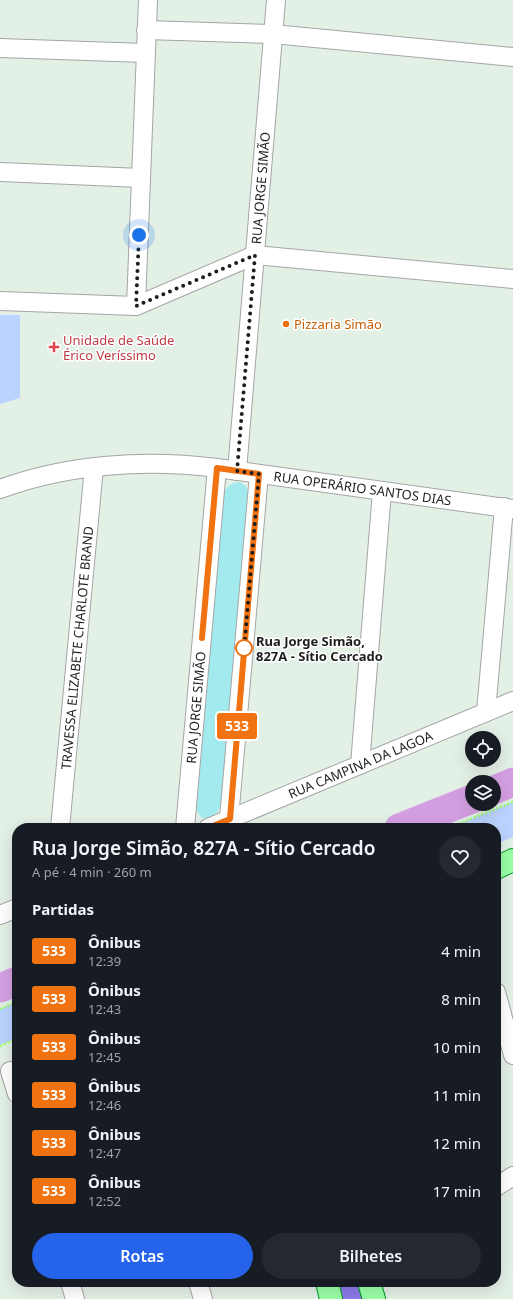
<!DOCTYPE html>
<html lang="pt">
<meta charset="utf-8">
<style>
:root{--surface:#171b24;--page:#242831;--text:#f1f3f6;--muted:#9ea1a6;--accent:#2563eb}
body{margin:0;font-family:"Noto Sans",sans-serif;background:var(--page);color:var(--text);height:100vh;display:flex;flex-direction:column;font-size:15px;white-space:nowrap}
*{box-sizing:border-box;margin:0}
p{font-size:13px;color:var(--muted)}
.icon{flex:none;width:22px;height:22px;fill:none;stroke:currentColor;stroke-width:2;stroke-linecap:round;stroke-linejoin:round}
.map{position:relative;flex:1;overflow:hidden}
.panel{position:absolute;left:12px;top:823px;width:489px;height:464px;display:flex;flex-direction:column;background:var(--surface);border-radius:16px;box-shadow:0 4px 16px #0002}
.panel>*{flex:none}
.badge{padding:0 8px;border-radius:3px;font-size:14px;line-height:26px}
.tools{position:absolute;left:465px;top:731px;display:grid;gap:8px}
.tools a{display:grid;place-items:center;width:36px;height:36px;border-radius:50%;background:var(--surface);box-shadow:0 4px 16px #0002;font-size:20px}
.you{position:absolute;width:20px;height:20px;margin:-10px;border:3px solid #fff;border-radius:50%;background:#1a73e8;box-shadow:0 0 0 6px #1a73e833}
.map>.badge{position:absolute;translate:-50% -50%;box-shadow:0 0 0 2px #fff}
h2{padding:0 20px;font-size:15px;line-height:36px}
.round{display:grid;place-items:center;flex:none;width:42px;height:42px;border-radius:21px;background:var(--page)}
.head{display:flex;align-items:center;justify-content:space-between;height:68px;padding:0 20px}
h1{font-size:19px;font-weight:600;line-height:30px}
.primary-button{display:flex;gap:8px;margin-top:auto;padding:8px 20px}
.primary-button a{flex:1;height:46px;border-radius:24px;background:var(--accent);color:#fff;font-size:16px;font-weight:600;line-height:46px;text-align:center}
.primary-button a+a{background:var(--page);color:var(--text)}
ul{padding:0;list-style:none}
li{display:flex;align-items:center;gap:12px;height:48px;padding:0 20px}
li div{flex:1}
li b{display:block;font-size:15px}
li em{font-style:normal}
li .badge{min-width:44px;font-weight:700;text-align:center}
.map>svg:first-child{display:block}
.grass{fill:#a3eaef}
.park{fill:#bbd3ff}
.pitch{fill:#8c79e7}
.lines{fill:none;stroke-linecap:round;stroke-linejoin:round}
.river{stroke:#d49fe2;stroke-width:29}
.minor-casing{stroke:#a5a5a5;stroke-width:20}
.major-casing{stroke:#009824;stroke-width:24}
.path{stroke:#98ff65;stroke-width:2.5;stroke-dasharray:2 2;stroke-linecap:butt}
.minor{stroke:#fff;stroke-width:18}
.major{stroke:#99ffa6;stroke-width:22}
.line-casing{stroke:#fff;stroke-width:9}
.line{stroke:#f17210;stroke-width:6}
.walk{stroke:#1e1e1e;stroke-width:4;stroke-dasharray:0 7.2}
.food-dot{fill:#e8710a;stroke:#fff;stroke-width:1.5}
.health-dot{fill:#e0444e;stroke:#fff;stroke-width:1.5}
.stop-dot{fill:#fff;stroke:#f17210;stroke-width:2}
.labels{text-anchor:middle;stroke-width:3;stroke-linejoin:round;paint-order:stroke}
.street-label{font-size:13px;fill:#1e1e1e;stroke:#fff}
.food-label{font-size:13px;fill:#c56008;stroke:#fff;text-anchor:start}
.health-label{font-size:13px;fill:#be3a42;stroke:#fff;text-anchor:start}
.stop-label{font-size:13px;font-weight:bold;fill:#1e1e1e;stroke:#fff;text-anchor:start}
</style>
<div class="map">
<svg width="513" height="1299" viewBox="0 0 513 1299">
<rect width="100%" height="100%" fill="#e3f0e6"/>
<path class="grass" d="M240,482L247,487L248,493L221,805L217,813L207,819L201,817L197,811L196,803L223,497C226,487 229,483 240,482Z"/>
<path class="park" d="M0,315H20V398L0,404Z
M513,802V837L496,844V828H448Z
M17,1002V1038L0,1045V1009Z"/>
<path class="pitch" d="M337,1282H360L364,1299H342Z"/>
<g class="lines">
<path class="river" d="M494,790L513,782
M399,828L472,799
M0,988L17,981"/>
<g class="minor-casing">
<g id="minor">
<path d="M146,30L273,34L513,57"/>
<path d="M0,48L145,53"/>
<path d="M0,172L141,178"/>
<path d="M0,301L136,306L255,255L513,279"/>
<path d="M136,306L148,0"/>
<path id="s1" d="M237,471L276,0"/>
<path id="s2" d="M0,489C68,464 145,459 217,468L513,509"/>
<path d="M486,712L504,507"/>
<path d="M360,765L382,491"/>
<path d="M229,819L259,474"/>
<path id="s3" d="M60,828L94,467"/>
<path id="s4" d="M185,828L217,468"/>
<path id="s5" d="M208,828L513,701"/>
<path d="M0,915L17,908"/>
<path d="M496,992L513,1055"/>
<path d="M10,1071L17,1094"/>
<path d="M496,1187L513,1176"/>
<path d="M70,1282L75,1299"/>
<path d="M198,1282L203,1299"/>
</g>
</g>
<g class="major-casing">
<path id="major" d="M496,868L513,860
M327,1282L331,1299
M369,1282L374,1299"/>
</g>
<path class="path" d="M448,828L513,802
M0,1009L17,1002
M0,1046L17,1039"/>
<use href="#minor" class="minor"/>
<use href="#major" class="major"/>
</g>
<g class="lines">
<g class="line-casing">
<path id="line" d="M202,638L217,468L259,474L230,819L208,828"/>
</g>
<use href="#line" class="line"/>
<path class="walk" d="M139,235L136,306L255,255L237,471L259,474L244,650V648"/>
</g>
<circle class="food-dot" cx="286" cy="324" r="4"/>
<path class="health-dot" d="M52 341h4v4h4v4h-4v4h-4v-4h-4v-4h4z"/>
<circle class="stop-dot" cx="244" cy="648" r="8"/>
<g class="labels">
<g class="street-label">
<text dy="5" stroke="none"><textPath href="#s1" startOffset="284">RUA JORGE SIMÃO</textPath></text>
<text dy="5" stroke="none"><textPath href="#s2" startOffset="367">RUA OPERÁRIO SANTOS DIAS</textPath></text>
<text dy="5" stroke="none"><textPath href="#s3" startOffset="181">TRAVESSA ELIZABETE CHARLOTE BRAND</textPath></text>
<text dy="5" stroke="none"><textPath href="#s4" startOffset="121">RUA JORGE SIMÃO</textPath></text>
<text dy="5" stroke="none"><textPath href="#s5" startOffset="165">RUA CAMPINA DA LAGOA</textPath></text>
</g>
<g class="food-label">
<text x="294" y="329">Pizzaria Simão</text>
</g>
<g class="health-label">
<text x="63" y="345">Unidade de Saúde<tspan x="63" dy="15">Érico Veríssimo</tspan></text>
</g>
<g class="stop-label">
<text x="256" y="646">Rua Jorge Simão,<tspan x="256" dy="15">827A - Sítio Cercado</tspan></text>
</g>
</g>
</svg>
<div class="tools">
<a><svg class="icon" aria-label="locate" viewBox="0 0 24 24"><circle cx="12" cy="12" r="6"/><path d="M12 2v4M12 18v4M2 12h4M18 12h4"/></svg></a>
<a><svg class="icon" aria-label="layers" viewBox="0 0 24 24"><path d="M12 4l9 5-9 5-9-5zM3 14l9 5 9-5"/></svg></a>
</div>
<div class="you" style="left:139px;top:235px"></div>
<b class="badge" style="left:237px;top:726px;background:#f17210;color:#fff">533</b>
<section class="panel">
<div class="head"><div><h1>Rua Jorge Simão, 827A - Sítio Cercado</h1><p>A pé · 4 min · 260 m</p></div><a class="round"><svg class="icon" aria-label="heart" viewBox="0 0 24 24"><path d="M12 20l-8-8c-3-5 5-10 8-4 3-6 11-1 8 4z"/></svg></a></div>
<h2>Partidas</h2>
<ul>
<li><span class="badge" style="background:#f17210;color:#fff">533</span><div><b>Ônibus</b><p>12:39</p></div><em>4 min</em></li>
<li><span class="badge" style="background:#f17210;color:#fff">533</span><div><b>Ônibus</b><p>12:43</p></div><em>8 min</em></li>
<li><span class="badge" style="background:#f17210;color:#fff">533</span><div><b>Ônibus</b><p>12:45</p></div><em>10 min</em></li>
<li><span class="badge" style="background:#f17210;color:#fff">533</span><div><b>Ônibus</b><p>12:46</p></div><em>11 min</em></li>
<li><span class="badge" style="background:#f17210;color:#fff">533</span><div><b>Ônibus</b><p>12:47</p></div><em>12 min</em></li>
<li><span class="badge" style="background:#f17210;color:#fff">533</span><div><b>Ônibus</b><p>12:52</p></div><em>17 min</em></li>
</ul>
<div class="primary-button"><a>Rotas</a><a>Bilhetes</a></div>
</section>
</div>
